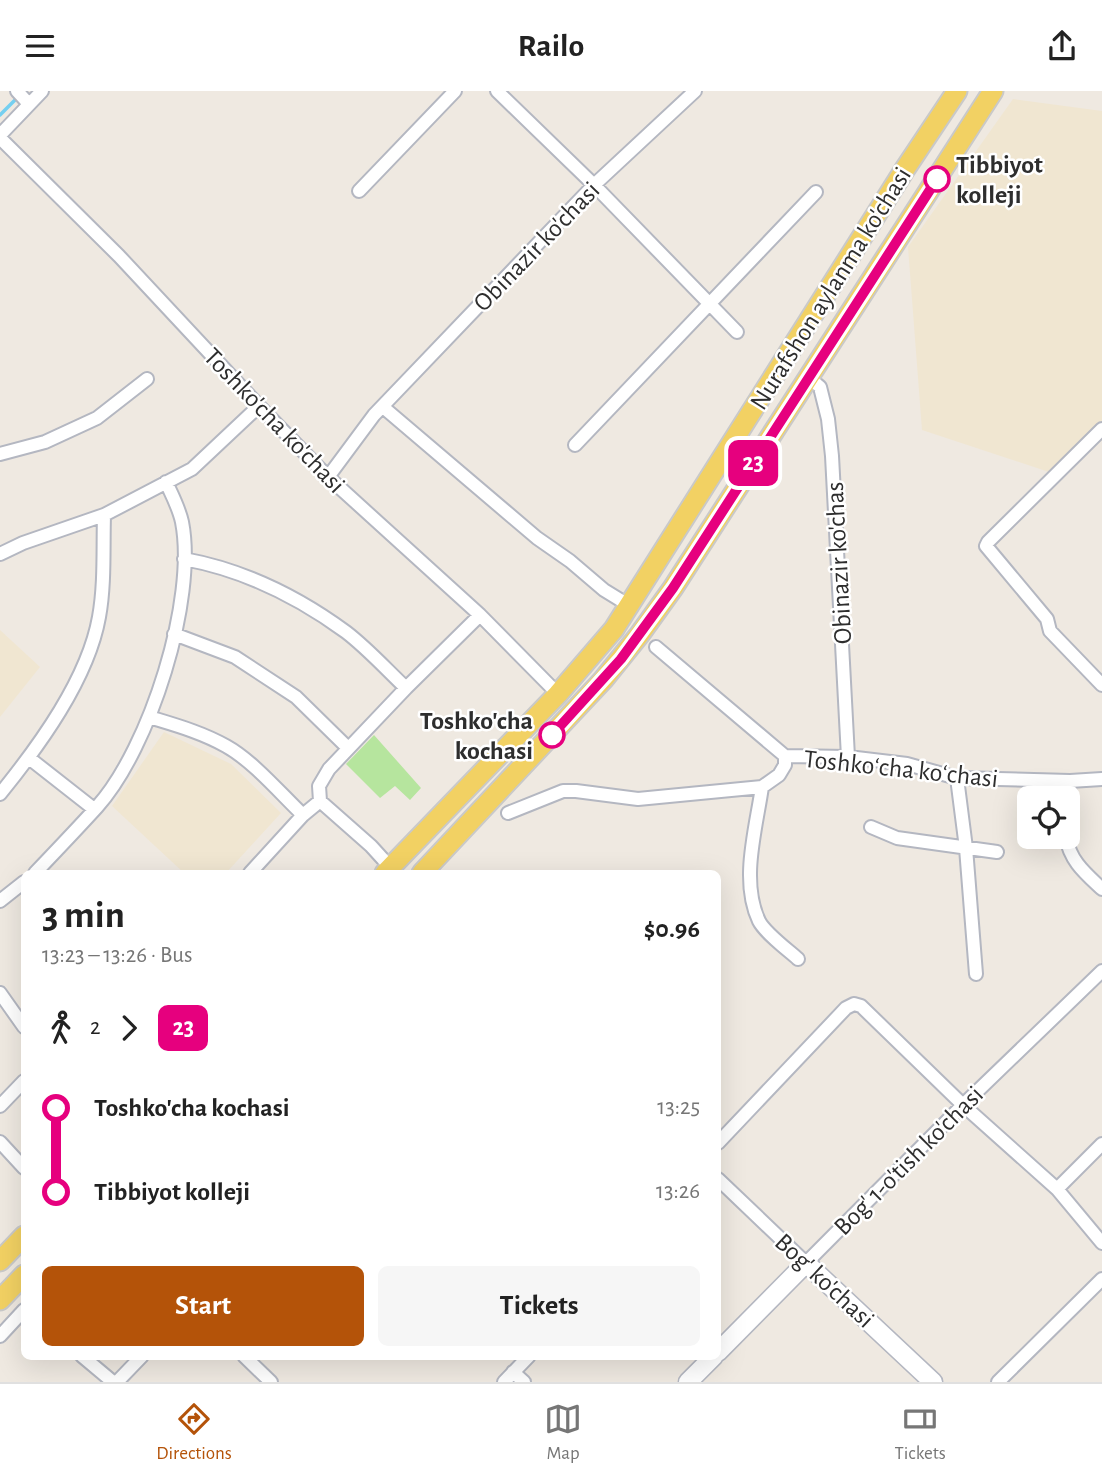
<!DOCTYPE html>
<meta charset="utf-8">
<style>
:root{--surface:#fff;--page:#f6f6f6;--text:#222;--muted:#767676;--line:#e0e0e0;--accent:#b45309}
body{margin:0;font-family:"Alegreya Sans",sans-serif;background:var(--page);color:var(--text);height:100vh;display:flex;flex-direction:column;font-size:26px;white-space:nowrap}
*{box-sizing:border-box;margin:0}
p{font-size:23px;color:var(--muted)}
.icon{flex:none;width:38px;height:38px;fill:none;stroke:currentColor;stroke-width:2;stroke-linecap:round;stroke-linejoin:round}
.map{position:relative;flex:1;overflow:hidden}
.details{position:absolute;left:21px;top:779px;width:700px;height:490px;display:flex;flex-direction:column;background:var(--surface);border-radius:10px;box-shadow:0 7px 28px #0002}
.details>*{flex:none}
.badge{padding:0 14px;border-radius:10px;font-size:24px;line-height:46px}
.fabs{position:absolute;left:1017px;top:695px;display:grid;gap:14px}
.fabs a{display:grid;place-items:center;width:63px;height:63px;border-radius:10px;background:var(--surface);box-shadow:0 7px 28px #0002;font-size:35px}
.map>.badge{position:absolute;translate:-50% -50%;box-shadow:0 0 0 4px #fff}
.legs{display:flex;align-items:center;gap:10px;height:77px;padding:0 21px;font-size:23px}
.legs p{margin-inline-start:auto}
.overview{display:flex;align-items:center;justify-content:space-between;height:119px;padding:0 21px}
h1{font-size:38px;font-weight:700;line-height:52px}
.cta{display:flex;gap:14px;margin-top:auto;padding:14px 21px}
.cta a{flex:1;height:80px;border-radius:10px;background:var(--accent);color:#fff;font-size:28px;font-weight:700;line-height:80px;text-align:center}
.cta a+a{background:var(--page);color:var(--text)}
ul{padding:0 21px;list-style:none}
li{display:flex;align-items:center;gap:24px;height:84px;font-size:26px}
li i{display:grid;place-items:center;width:10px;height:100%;margin:0 9px;background:currentColor}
li i::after{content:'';width:18px;height:18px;margin:-9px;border:5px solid;border-radius:50%;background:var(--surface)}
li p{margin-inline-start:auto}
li:first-child i{background:linear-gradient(#0000 50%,currentColor 0)}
li:last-child i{background:linear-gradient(currentColor 50%,#0000 0)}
header{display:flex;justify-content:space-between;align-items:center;height:91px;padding:0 21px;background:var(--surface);font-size:32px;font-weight:700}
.dock{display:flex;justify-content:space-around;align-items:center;height:98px;border-top:2px solid var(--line);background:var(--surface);font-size:19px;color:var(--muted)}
.dock a{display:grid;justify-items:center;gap:4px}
.dock .active{color:var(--accent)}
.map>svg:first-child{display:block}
.education{fill:#f0e6d1}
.green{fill:#b6e59e}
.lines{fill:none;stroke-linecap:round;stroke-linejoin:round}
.stream{stroke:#75cff0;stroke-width:3.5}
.street-casing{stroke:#b4b7c1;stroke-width:16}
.secondary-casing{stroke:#b4b7c1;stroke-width:21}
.primary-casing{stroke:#c9c9c9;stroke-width:23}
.street{stroke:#fff;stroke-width:12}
.secondary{stroke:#fff;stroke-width:18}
.primary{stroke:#f2d163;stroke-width:19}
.line-1-casing{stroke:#fff;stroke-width:16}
.line-1{stroke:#e6007e;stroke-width:10}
.stop-1-dot{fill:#fff;stroke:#e6007e;stroke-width:3.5}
.labels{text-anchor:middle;stroke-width:5;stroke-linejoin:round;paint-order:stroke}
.stop-label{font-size:26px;font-weight:bold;fill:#2e2e2e;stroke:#fff;text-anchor:start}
.street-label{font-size:26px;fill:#2e2e2e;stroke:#fff}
</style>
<header><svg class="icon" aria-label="menu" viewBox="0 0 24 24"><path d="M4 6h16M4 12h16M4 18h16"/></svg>Railo<svg class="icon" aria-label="share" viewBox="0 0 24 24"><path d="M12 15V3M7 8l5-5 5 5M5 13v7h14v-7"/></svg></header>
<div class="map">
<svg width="1102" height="1291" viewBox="0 0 1102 1291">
<rect width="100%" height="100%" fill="#efe9e1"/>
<path class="education" d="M1013,8L1102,20V330L1049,381L922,339L908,156Z
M0,539L40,576L0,626Z
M164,641L231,673L281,722L226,782H184L112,715Z"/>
<path class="green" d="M374,644L421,697L410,709L395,695L380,707L346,673Z"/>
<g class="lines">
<path class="stream" d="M0,24L18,6"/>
<g class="street-casing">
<path id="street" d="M17,0L29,13
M497,0L594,94L737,241
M0,44L42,0
M0,47L119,165L259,315L328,386L480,524L558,603
M359,100L455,0
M808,286L820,296L828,328L832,365L848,666
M383,316L537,447L570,470L604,499L630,515
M1102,338L988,451L986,455L1047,528L1050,540L1102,594
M575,354L816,101
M0,363L45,351L97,327L147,288
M328,386L374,324L594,94L695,0
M0,463L23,452L104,424L192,378L259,315
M184,468C244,479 297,505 346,541C367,557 386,578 406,597
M174,543L235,566L296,606L348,657
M656,556L785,665L848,666L907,673L957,687L1070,690L1102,688
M149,626C175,634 201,641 226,655C253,670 280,702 303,724L320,710L371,755L391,777
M29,667L94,718
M957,687L966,757L976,883
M762,696C756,738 740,790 759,830C765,842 788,859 798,868
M0,703C39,655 88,588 99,526C105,493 103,458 104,424
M320,710L319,695L329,678L406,597L480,524
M1068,715L1070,690
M508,722L563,700H576L638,708L762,696L779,684L785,674V665
M871,736L897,747L997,761
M1066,746C1070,770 1085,782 1102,798
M35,782C56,760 77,738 97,716C150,657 197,508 182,431C179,417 172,404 166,391
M250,782L303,724
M0,810L24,791
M0,902L24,936
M0,1015L24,990
M0,1051L24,1077
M718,1052L846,917L854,913L861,915L963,1014L1057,1098L1102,1152
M718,1088L806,1172L963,1014L1102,880
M1057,1098L1102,1053
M0,1245L24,1219
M82,1265L113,1291
M244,1265L271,1291
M513,1281L524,1291
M117,1291L142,1265
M504,1291L529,1265
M998,1291L1102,1188"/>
</g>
<g class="secondary-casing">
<path id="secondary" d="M718,1261L806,1172L933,1291
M688,1291L714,1265"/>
</g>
<g class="primary-casing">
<path id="primary" d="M385,782L558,603L614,538L905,78L957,0
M422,782L603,589L640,543L673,497L993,0
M0,1170L24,1145
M0,1209L24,1184"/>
</g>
<use href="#street" class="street"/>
<use href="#secondary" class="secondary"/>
<use href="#primary" class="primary"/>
</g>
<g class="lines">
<g class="line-1-casing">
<path id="line-1" d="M552,644L621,568L673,497L937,88"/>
</g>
<use href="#line-1" class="line-1"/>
</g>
<g class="stop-1-dot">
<circle cx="937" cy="88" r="12"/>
<circle cx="552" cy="644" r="12"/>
</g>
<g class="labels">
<g class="stop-label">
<text x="956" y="82">Tibbiyot<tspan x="956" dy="30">kolleji</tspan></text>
<text x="533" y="638" text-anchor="end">Toshko'cha<tspan x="533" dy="30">kochasi</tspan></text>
</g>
<g class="street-label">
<text transform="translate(536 155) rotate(-46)" y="9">Obinazir ko'chasi</text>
<text transform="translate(830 197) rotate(-58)" y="9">Nurafshon aylanma ko'chasi</text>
<text transform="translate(275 329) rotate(46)" y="9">Toshko'cha ko'chasi</text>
<text transform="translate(838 472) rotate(-93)" y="9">Obinazir ko'chas</text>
<text transform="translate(901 677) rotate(6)" y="9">Toshkoʻcha koʻchasi</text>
<text transform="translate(908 1069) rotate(-45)" y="9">Bog' 1-o'tish ko'chasi</text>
<text transform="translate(825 1189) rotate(43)" y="9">Bog' ko'chasi</text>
</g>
</g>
</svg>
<div class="fabs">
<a><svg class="icon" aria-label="locate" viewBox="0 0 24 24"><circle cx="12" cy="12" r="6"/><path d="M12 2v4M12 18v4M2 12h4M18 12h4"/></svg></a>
</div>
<b class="badge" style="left:753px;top:372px;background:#e6007e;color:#fff">23</b>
<section class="details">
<div class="overview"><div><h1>3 min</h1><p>13:23 – 13:26 · Bus</p></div><b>$0.96</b></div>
<div class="legs"><svg class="icon" aria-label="walk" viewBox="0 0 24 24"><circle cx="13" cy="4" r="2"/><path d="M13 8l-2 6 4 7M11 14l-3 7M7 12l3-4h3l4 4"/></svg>2<svg class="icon" aria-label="forward" viewBox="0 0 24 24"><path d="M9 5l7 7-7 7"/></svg><b class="badge" style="background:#e6007e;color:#fff">23</b></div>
<ul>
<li><i style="color:#e6007e"></i><b>Toshko'cha kochasi</b><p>13:25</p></li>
<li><i style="color:#e6007e"></i><b>Tibbiyot kolleji</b><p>13:26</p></li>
</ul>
<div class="cta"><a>Start</a><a>Tickets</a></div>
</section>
</div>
<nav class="dock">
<a class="active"><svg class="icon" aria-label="directions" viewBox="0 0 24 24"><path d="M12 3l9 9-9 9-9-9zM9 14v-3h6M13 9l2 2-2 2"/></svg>Directions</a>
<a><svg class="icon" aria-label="map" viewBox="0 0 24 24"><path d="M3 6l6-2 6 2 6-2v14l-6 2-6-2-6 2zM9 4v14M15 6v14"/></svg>Map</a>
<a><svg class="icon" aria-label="tickets" viewBox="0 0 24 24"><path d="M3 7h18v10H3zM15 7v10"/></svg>Tickets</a>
</nav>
